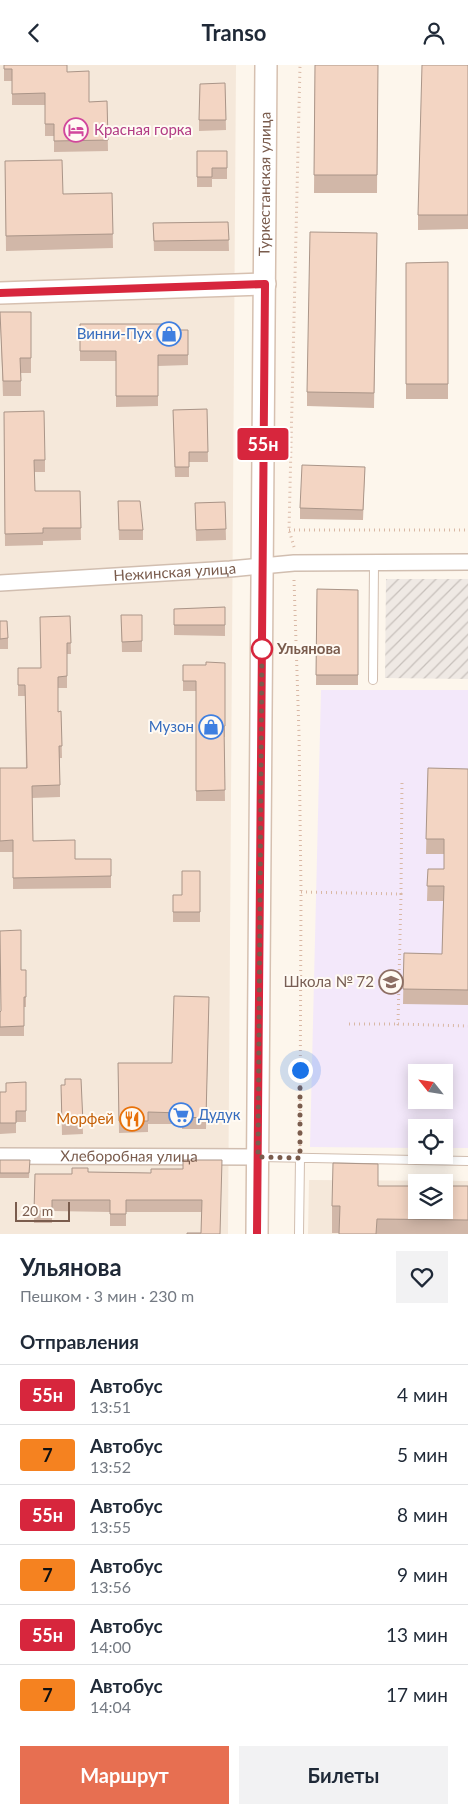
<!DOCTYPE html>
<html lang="ru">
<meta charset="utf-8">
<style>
:root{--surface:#fff;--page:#f2f2f3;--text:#1f2937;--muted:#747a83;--line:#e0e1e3;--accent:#e76f51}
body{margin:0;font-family:Lato,sans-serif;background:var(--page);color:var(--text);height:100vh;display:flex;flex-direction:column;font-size:19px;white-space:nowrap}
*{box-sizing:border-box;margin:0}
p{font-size:16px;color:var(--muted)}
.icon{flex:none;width:28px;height:28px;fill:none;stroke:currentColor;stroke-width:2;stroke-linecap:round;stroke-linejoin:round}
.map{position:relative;height:1169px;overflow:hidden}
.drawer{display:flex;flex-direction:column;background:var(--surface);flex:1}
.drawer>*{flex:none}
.badge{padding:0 10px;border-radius:4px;font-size:18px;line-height:32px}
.needle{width:32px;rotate:300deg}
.buttons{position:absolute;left:408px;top:999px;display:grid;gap:10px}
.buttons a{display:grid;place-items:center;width:45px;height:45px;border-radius:0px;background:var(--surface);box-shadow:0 2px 12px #0003;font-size:25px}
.scale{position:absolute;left:15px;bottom:12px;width:55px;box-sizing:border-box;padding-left:5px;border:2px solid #7a5c4d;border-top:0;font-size:14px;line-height:18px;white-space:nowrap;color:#7a5c4d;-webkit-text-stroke:4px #fffaf3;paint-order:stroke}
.you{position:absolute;width:25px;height:25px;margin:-12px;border:4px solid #fff;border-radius:50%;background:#1a73e8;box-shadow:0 0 0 8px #1a73e833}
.map>.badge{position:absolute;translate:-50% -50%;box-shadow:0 0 0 2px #fff}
h2{padding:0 20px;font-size:19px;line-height:45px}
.round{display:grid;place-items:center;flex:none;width:52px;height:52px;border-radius:0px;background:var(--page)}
.headline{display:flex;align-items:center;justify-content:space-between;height:85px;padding:0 20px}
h1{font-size:24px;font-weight:700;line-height:38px}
.action{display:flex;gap:10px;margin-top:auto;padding:10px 20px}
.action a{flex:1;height:58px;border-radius:0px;background:var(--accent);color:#fff;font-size:20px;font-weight:700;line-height:58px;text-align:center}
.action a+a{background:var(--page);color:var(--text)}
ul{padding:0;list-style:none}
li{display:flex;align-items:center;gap:15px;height:60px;padding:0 20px;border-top:1px solid var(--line)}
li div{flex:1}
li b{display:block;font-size:19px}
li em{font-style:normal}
li .badge{min-width:55px;font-weight:700;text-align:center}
header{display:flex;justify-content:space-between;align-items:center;height:65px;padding:0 20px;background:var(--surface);font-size:22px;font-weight:700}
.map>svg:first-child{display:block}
.residential{fill:#f5e8da;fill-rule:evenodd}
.industrial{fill:url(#industrial-furrows)}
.education{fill:#f3e8fa;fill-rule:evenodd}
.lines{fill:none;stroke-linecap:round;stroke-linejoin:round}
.lane-casing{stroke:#d1beb0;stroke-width:10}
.street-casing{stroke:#d1beb0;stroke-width:18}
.secondary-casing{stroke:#d6c0b0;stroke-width:24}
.path{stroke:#d9b8a5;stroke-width:3;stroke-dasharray:1 4;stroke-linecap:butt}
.lane{stroke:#fff;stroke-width:8}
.street{stroke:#fff;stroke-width:15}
.secondary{stroke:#fff;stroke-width:21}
.wall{fill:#d1b7a8}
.building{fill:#f3d5c3;stroke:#aa9588}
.line-casing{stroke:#fff;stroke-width:11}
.line{stroke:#d7263d;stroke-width:8}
.walk{stroke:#7a5c4d;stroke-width:5;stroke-dasharray:0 9}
.stop-dot{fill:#fff;stroke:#d7263d;stroke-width:2.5}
.labels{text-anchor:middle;stroke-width:4;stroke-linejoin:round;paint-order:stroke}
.hotel-label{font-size:15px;fill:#b23c85;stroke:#fffaf3;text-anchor:start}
.street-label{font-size:15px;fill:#7a5c4d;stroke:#fffaf3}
.shop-label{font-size:15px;fill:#366cbe;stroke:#fffaf3;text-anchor:end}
.stop-label{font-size:15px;font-weight:bold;fill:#7a5c4d;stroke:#fffaf3;text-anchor:start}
.education-label{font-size:15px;fill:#785e54;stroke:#fffaf3;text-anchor:end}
.food-label{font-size:15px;fill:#c56008;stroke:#fffaf3;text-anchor:end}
</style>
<header><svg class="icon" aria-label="back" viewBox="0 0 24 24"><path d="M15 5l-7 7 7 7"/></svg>Transo<svg class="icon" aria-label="person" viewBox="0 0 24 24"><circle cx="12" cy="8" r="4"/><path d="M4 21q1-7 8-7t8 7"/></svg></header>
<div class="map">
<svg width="468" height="1169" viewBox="0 0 468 1169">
<defs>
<pattern id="industrial-furrows" width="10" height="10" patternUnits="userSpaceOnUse" patternTransform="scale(1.25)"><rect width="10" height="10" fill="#efe9e4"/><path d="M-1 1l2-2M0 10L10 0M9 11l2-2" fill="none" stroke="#c7c0bb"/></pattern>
</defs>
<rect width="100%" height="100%" fill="#fdf6ec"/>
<path class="residential" d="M0,0H236L228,1169H0Z
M309,1115L468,1116V1169H308ZM416,1118H444V1145H416Z"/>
<path class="industrial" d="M386,514H468V614L385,613Z"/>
<path class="education" d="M321,625H468V1083H444V1062H416V1083L310,1082ZM416,1008H444V1035H416Z"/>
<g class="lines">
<g class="lane-casing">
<path id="lane" d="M373,615L374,499
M260,1092L468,1096
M299,1169L300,1093"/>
</g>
<g class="street-casing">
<g id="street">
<path id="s1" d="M0,518L230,504L294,498L468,497"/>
<path id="s2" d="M0,1091L258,1092"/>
</g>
</g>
<g class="secondary-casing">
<g id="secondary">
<path d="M0,228L265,219"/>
<path id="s3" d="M257,1169L266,0"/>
</g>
</g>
<path class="path" d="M289,465H468
M294,482L289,465L300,0
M294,515L299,669L301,827L300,1081
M301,827L401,829L398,959L468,961
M401,829L402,714
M349,959H398"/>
<use href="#lane" class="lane"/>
<use href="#street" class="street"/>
<use href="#secondary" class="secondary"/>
</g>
<path class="wall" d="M4,0L67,7L89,37L107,36L108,86L54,87V71H45V40H12V16H4Z
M315,0H378L377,128H314Z
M468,0V164L418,165V150Z
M225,18L226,65L199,66V55Z
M197,86H227V114H212V122H197Z
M5,96L63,129L112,128L113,183L6,186Z
M228,157L229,186H154L153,158Z
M377,168L374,343L307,341V327Z
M448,197V334H406V198Z
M0,247H31V308H21V331H3Z
M80,259L169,265H188V300L158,301V341L116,342V296H80Z
M207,344L208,397H189V412H175L173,345Z
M4,347L45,395V407H34L35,426H80L81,475L43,476V480L5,481Z
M365,402L363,455L300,454V443Z
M118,436L143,465V475H119Z
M225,437L226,475L196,476L195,438Z
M317,524L358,525V620H316Z
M225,542V571L174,570V544Z
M121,550H142V587H122Z
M70,551L71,589H67V623H58V647L61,646L62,693H60V732L32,733L33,776L75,794H111V823L13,824V787H0V703H26L25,631H18V603H41Z
M0,556L8,573V584H0Z
M225,598V672H224L225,736H196V626H183V600H206Z
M428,703L468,704V940L403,939L404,888L442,889L443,836H427L428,804H444V789H426Z
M200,806V857H173V830H182Z
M21,905H26V942H24V971H0V947H1Z
M209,932L206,1064H182V1059H148V1067L119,1068L118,998H172Z
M81,1014L83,1069L62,1070L61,1030L65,1020Z
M26,1017V1057H16V1068L0,1069V1027H6Z
M0,1095H30L29,1113H0Z
M222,1095L201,1168L202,1147H126V1161H110V1147L52,1146V1158H34L35,1109H72L88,1107L151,1108L183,1104Z
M378,1121H468V1169H339V1168H332V1141Z"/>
<path class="building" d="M4,0H67V7L89,6V37L107,36L108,75L54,76V59H45V28L12,29V4H4Z
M315,0H378L377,110H314Z
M422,0H468V150H418Z
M225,18L226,55H199L200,19Z
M197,86H227V103H212V112H197Z
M62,95L63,129L112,128L113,169L6,171L5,96Z
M228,157L229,175L154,176L153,158Z
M310,167L377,168L374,328L307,327Z
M448,197V319H406V198Z
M0,247H31V293H20L21,316H3Z
M80,259H169V265H188V290H158V331H116V286H80Z
M207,344L208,387H189V402H175L173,345Z
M44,346L45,395H34L35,426H80L81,463H43V468L5,469L4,347Z
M302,400L365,402L363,445L300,443Z
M118,436H140L143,465H119Z
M225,437L226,464L196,465L195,438Z
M317,524L358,525V610H316Z
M225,542V560H174V544Z
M121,550H142V576L122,577Z
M70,551L71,578H67V611L58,612V647L61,646L62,681H59L60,720L32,721L33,776L75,775V794H111V811L13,813V775L0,776V703H27L25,620H18V603H41L40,552Z
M0,556H7L8,573L0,574Z
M206,597L225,598V661H224L225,725L196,726V616H183V600H206Z
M428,703L468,704V925L403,924L404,888L442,889L444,821H427L428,804H444V774H426Z
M182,806H200V847H173V830H182Z
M21,865V905H26V932H24V961L0,962V947L1,946L0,866Z
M174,931L209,932L206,1053L182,1052V1048L148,1047V1056H119L118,998H172Z
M65,1014H81L83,1058L62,1059L61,1020H65Z
M26,1017V1046H16V1058H0V1027H6V1018Z
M0,1095H30L29,1108H0Z
M183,1095H222L220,1169H187V1168H201L202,1135H126V1149H110V1135H52V1146H34L35,1109H72V1103H88V1107L151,1108V1104H183Z
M333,1098L378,1099V1121H416V1145H444V1121H468V1155L377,1154L376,1169H339L340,1141H332Z"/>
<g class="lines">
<g class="line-casing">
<path id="line" d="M0,228L265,219L257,1169"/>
</g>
<use href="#line" class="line"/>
<path class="walk" d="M262,584V579L258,1092L300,1093V1005"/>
</g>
<defs>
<g id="hotel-ring" transform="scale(1.25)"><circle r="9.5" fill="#fffaf3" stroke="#d1479c" stroke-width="1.5"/><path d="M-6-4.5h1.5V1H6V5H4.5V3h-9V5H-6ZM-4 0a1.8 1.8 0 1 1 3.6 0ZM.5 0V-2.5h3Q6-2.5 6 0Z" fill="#d1479c"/></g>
<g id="shop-ring" transform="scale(1.25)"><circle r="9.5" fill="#fffaf3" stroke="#3f7fe0" stroke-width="1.5"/><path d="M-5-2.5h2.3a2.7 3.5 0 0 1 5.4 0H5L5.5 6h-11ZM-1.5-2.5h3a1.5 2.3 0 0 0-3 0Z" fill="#3f7fe0"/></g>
<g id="school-ring" transform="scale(1.25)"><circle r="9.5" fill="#fffaf3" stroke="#8d6e63" stroke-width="1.5"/><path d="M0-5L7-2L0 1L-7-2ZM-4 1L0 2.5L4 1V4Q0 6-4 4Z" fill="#8d6e63"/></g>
<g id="supermarket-ring" transform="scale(1.25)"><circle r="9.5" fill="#fffaf3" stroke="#3f7fe0" stroke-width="1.5"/><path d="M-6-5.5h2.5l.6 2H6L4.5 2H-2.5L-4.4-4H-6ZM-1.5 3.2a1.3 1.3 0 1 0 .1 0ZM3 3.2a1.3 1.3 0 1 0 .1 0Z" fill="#3f7fe0"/></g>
<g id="restaurant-ring" transform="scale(1.25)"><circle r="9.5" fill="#fffaf3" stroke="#e8710a" stroke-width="1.5"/><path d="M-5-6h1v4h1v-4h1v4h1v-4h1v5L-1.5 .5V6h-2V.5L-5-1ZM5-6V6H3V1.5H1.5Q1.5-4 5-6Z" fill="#e8710a"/></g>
</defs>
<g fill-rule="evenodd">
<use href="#hotel-ring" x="76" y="65"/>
<use href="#shop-ring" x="169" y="269"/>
<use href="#shop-ring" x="211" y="662"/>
<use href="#school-ring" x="391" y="917"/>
<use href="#supermarket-ring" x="181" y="1050"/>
<use href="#restaurant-ring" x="132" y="1054"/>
</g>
<circle class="stop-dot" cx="262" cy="584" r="10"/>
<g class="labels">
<g class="hotel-label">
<text x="94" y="70">Красная горка</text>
</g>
<g class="street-label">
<text dy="5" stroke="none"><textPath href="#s3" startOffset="1050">Туркестанская улица</textPath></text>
<text dy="5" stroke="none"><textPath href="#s1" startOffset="175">Нежинская улица</textPath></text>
<text dy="5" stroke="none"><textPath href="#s2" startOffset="129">Хлеборобная улица</textPath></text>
</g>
<g class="shop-label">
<text x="152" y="274">Винни-Пух</text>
<text x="194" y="667">Музон</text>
<text x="198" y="1055" text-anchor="start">Дудук</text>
</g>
<g class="stop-label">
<text x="277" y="589">Ульянова</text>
</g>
<g class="education-label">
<text x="374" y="922">Школа № 72</text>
</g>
<g class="food-label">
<text x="114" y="1059">Морфей</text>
</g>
</g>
</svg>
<div class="buttons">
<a><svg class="needle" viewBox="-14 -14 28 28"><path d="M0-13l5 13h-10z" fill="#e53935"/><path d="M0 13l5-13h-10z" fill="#747a83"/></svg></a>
<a><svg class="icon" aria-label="locate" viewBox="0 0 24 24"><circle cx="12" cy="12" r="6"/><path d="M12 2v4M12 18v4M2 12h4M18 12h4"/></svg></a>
<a><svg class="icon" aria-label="layers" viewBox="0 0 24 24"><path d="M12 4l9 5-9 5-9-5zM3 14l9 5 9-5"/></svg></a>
</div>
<div class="scale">20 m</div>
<div class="you" style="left:300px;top:1005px"></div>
<b class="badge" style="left:263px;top:379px;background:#d7263d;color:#fff">55н</b>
</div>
<section class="drawer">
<div class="headline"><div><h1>Ульянова</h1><p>Пешком · 3 мин · 230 m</p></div><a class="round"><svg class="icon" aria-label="heart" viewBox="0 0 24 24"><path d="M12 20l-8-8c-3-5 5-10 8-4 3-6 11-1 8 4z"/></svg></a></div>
<h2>Отправления</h2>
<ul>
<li><span class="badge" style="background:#d7263d;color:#fff">55н</span><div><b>Автобус</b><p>13:51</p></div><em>4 мин</em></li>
<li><span class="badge" style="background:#f58220;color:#111">7</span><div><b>Автобус</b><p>13:52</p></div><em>5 мин</em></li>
<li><span class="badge" style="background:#d7263d;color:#fff">55н</span><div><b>Автобус</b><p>13:55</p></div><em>8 мин</em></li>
<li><span class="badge" style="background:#f58220;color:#111">7</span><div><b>Автобус</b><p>13:56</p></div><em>9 мин</em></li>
<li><span class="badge" style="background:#d7263d;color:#fff">55н</span><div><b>Автобус</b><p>14:00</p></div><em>13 мин</em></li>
<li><span class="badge" style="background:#f58220;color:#111">7</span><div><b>Автобус</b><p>14:04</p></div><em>17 мин</em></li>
</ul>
<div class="action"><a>Маршрут</a><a>Билеты</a></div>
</section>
